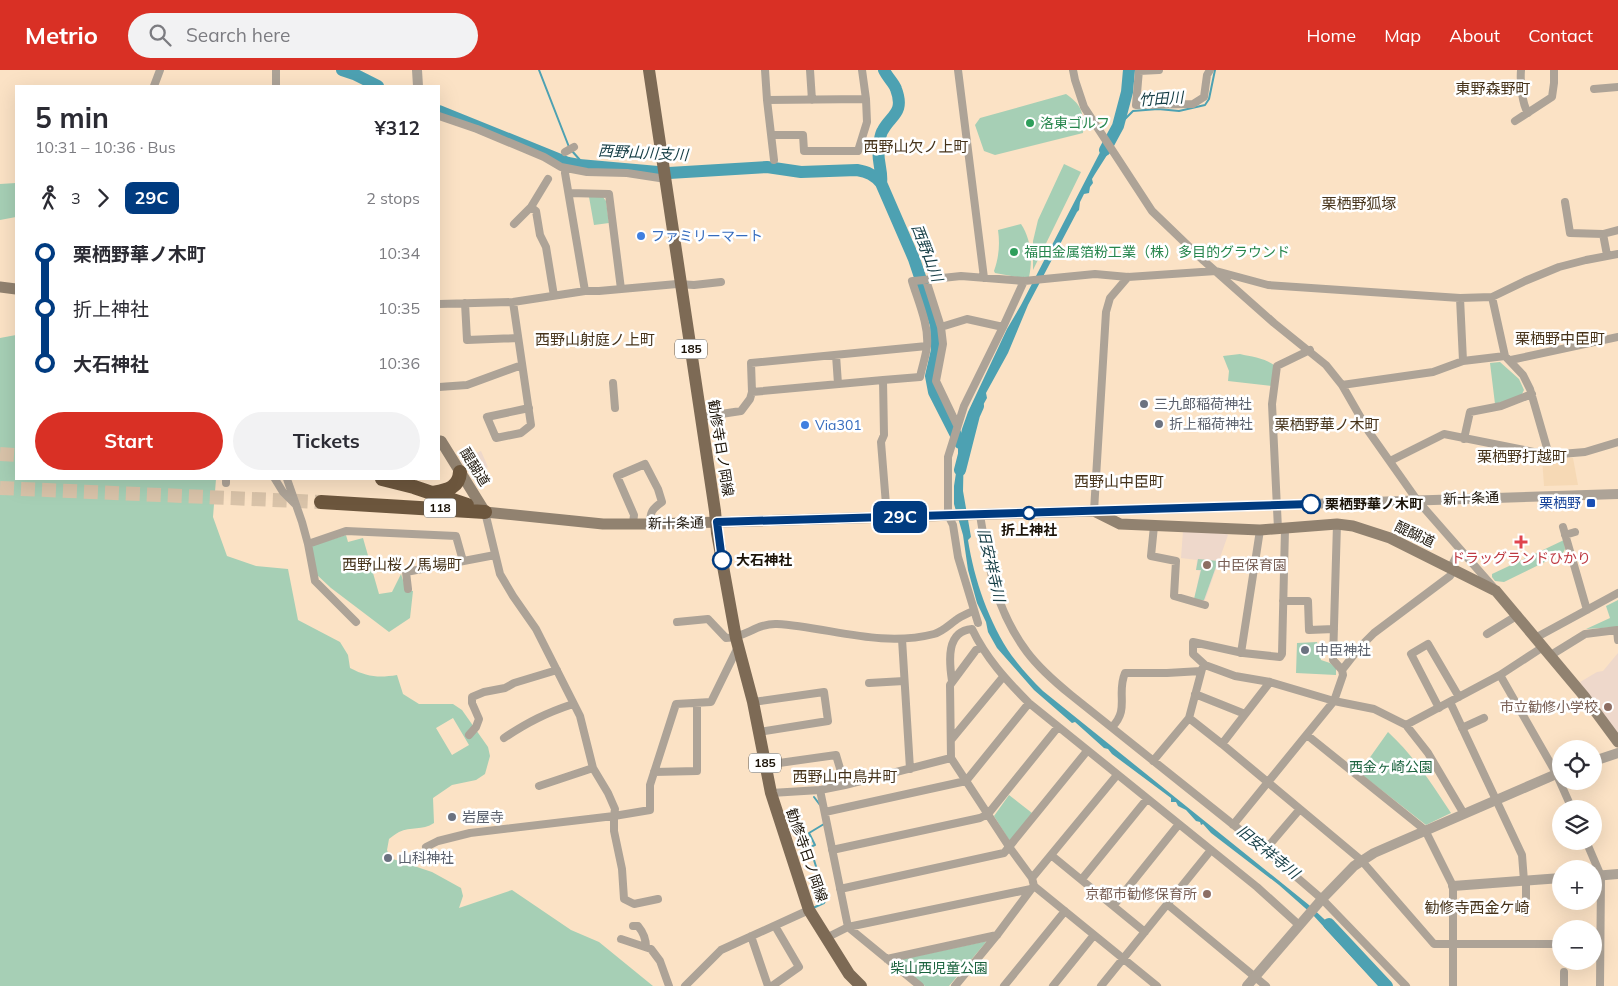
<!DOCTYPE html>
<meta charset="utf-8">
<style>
:root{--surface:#fff;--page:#f2f2f3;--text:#2b2b33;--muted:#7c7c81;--accent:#d93025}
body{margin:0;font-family:Mulish,"Noto Sans JP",sans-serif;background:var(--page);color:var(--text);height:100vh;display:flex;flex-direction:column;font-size:19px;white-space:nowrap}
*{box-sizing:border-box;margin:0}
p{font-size:16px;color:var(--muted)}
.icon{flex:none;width:28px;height:28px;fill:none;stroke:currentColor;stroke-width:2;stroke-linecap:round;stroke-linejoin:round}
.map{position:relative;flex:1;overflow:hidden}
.details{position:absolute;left:15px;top:15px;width:425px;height:395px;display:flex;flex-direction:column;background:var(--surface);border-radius:0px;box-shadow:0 5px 20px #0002}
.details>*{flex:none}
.badge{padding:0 10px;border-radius:8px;font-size:18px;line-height:32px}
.buttons{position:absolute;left:1552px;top:670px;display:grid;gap:10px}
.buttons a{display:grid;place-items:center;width:50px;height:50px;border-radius:50%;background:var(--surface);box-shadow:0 5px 20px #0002;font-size:25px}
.map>.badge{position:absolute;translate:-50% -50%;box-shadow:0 0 0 2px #fff}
.legs{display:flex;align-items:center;gap:8px;height:55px;padding:0 20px;font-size:16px}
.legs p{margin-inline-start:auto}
.overview{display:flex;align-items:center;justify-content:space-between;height:85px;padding:0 20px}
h1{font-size:28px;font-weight:700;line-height:38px}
.action{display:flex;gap:10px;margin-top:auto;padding:10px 20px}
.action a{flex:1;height:58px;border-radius:30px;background:var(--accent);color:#fff;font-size:20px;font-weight:700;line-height:58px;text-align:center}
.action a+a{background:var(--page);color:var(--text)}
ul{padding:0 20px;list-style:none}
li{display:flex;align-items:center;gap:18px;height:55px;font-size:19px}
li i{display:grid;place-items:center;width:8px;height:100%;margin:0 6px;background:currentColor}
li i::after{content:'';width:12px;height:12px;margin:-6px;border:4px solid;border-radius:50%;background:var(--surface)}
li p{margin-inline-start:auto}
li:first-child i{background:linear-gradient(#0000 50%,currentColor 0)}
li:last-child i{background:linear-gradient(currentColor 50%,#0000 0)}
header{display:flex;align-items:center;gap:30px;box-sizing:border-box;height:70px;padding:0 25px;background:var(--accent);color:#fff}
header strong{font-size:24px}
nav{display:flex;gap:28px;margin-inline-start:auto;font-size:18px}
.search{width:350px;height:45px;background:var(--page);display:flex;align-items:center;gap:12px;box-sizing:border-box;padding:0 18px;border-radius:28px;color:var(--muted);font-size:19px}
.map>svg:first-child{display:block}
.built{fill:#f6d9b5}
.education{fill:#eed8cb}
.green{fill:#a6cfb5;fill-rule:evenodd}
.water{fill:#4da1b2}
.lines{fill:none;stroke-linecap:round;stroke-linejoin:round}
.stream{stroke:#4da1b2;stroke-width:2}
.river{stroke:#4da1b2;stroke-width:12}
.motorway-tunnel{stroke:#d9c3a9;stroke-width:14;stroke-dasharray:14 7;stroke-linecap:butt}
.minor{stroke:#ada397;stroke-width:8}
.tertiary{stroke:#ada397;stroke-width:10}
.secondary{stroke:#918270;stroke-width:11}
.primary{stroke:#7d6a55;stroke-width:12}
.motorway{stroke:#6c563d;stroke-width:14}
.line-1-casing{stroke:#fff;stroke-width:11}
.line-1{stroke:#003b80;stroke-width:8}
.leisure-dot{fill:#2e9e5b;stroke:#fff;stroke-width:2}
.shop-dot{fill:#3f7fe0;stroke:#fff;stroke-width:2}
.worship-dot{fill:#6b7280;stroke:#fff;stroke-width:2}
.transit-dot{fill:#1a4fb4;stroke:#fff;stroke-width:2}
.stop-1-dot{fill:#fff;stroke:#003b80;stroke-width:2.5}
.health-dot{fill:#e0444e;stroke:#fff;stroke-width:2}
.education-dot{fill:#8d6e63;stroke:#fff;stroke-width:2}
.labels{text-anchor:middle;stroke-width:5;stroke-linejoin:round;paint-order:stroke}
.shield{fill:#fff;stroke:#5f5a52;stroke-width:1}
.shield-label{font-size:12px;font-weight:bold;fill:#1b1308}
.leisure-label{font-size:14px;fill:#27864d;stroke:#fff;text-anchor:start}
.shop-label{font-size:14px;fill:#366cbe;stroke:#fff;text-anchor:start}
.worship-label{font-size:14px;fill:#5b616d;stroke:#fff;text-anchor:start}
.street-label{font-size:14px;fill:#1b1308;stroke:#fff}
.transit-label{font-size:14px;fill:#164399;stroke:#fff;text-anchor:end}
.stop-label{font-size:14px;font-weight:bold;fill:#1b1308;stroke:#fff;text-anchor:start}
.health-label{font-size:14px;fill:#be3a42;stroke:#fff}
.education-label{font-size:14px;fill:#785e54;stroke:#fff;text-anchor:end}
.park-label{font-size:14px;fill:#1b633e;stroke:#fff}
.neighbourhood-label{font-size:15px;fill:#46331a;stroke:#fff}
.water-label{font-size:15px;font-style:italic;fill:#143c44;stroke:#fff}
</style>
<header>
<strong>Metrio</strong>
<div class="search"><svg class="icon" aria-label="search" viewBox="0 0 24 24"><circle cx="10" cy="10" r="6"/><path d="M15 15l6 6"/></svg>Search here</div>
<nav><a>Home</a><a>Map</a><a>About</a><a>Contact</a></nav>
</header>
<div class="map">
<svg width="1618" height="916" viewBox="0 0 1618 916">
<rect width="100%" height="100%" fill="#fbe2c5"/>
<path class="built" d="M1542,387L1573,388L1578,415L1544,416Z"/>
<path class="education" d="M481,381L488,397L473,409L460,390Z
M1183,461L1226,463L1228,465L1205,530L1201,532L1194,530L1200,501L1196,500L1197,490L1181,488Z
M1618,583V667L1580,612L1597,602L1603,601Z"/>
<path class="green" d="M1066,24C1082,35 1084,43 1083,63L995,85L984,81L975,55L980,48Z
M1064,94L1081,102L1033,200V171L1038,150Z
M16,113V147L0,150V114Z
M589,127H603L606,131L609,153L594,155Z
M1021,154C1031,169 1033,189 1029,207H1017L995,203L994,201C999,187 1000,174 998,160Z
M16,265V409H216L213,447L227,486L256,496L288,499L298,550L340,572L348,585L350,598C367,607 379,608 397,605L403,624L419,634H453L462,640L488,677L490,686L485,704L476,710L452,715L433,728L434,753C422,761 411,756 399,762C395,764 392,767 389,769L387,780L390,788L432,802L461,818L463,826L459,838L512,820L571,860L599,872L653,916H0V268ZM453,648L469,675L452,685L436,658Z
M1240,284C1252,287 1267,288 1276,297L1273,316L1228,311L1229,301L1223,286Z
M1500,292L1519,309L1524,320L1521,326L1495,334L1490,293Z
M346,465L348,472L363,468L379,524L392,522L401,504L406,520L413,521L410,548L389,562L331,518L316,504L311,476Z
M1564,470L1565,479L1563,483L1504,512L1495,511L1492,507V504Z
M1198,489L1218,491L1204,530L1201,531L1194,529L1201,500H1196Z
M1618,530V557L1586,559L1610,548L1606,536Z
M1317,572L1321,590L1330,593L1336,598V605L1296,603L1297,573Z
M1388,662C1414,686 1432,714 1451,743L1426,755L1361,704V700Z
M1009,725L1032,743L1012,770H1009L994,746Z
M987,871L949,916H925L894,891Z"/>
<path class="water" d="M1110,63L1116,71L1095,104L1092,109L1093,113L1090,117L1089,123L1084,124L1080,132L1079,140L1077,142L1028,235L1008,283L986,323L987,328L982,337L977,338L964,373L963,421L971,467L968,470C974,509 989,553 1012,586C1021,598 1032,610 1043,621L1309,835L1337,861L1346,877L1366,894L1373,904L1383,916H1378L1313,845L1279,815L1211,763L1203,754L1201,755L1200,752L1196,751L1186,740L1178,736L1176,732H1171V728L1163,722L1112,684L1108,679L1104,678L1075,652L1072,653L1034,620L997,578L988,562L986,552L977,533L968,500L963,465L954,434V416L958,390V378L962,359L968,342L1007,259L1021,235Z"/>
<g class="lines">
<path class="stream" d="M539,0L569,77
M1118,56L1133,41L1158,39L1179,41L1205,35L1209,29L1215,0
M572,81L580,90L591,96
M814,727L820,735
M813,838L824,833L826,829L810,777L815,775L809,763L824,754"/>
<path class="river" d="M342,0L354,4L378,16
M884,0C887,7 894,13 896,19C905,43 891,45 883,60C880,64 880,71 879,75C876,89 883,101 881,113L914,189L936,255L937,280L931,306L934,322L960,373
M439,41L568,93L579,95L669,103L767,97L801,102L857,100C868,102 874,105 881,113
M1105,80L1118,56L1127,22L1129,0
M960,400L974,345L978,336
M1329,854L1387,916"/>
<path class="motorway-tunnel" d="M0,384L16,385
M0,418L321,432"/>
<path class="minor" d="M276,0V16
M765,0L767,30L866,29L862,0
M810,0L812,30
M958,0L984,208
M1073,0L1075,10L1084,37L1152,141L1204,191L1274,253L1326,295L1342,315L1369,362L1417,430L1494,518
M1139,0L1136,35L1193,34L1204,27L1207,5L1210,0
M1521,0C1520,12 1522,34 1528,43
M1139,1L1159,0
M154,16L160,0
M1594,19L1618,17
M767,30L774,90
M439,46L477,59L544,87L561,97L587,102L627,103L666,109
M1515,51L1552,27L1554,13V0
M772,65H803L804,81H858L867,52L866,29
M565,82L574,77
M565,103L585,221
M569,123L609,124L621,219
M1565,132L1570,163L1603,164
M531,137L548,109
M514,154L531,137L536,141L540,165L546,177L554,226
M1607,185L1603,164L1618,160
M926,210L941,257L943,274L936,311L957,355
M914,211L961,206L1024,211L1095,204L1128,207L1216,201L1268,215L1460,228L1492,227L1525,211L1559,197L1586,190L1618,184
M1492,227L1505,286L1523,305L1530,319L1549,385
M1460,228L1463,291
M513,232L531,355L521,363L496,368L487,347L529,338
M465,233L467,270L518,268
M439,234L513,232L585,221H599L677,214L694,215L721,212
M941,257L967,249L1003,257
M836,285L838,314
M1511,290L1618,267
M883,310L920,307C922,297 926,286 927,276C929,255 918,231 912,211
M613,313L615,338
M1342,315L1433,302L1463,291L1505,286
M439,317L467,315L522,295
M752,322L751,293L927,276
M701,347L741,341L750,329L752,322L883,310L884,365L881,372L887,447
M1464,369L1470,342L1501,336L1532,324
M1390,391L1444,364L1549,385L1585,382L1618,372
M226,409V413
M275,409L283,422L295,434
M287,409L302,452L308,474L315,511L356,552
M1094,441L1106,242L1110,228L1128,207
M980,445C988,495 995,539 1027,582C1039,598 1055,612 1071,625L1265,780L1322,829L1406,916
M633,453L634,445L617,406L645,394L658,419L662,432C652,439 650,442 650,454
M1337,454L1333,590L1342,600
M1154,456L1151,486L1176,491L1174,526L1205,535
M1563,457L1587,540
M1278,459L1272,334L1277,296L1310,280
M1285,459L1282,584L1280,587L1243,583L1193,572V584L1205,595L1235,606L1270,612L1334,631L1374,639L1406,655L1428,683L1464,744
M1565,465L1575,462
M308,474L346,461L456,466L463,491
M1451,497L1460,479
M408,519L406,502L495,485
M1283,531H1308L1309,560L1334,559
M677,552L708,549L726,568C745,568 757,553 777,554C829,557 880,578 934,564C942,562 949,555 956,550C961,546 967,544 973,541
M978,553L958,487L953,455L948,445V387L964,336L1003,257L1024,211
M1487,564L1518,545
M1537,567L1618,523
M902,569L910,699
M981,578L976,580L950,615L951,688L1010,778L1032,808L1034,816L1157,916
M1241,583L1260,460
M1551,585L1585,564L1617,560L1618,570
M1500,605L1556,703L1572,739
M952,611C949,591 946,561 972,559C986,588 1006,610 1029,633L1257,817L1299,855
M869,613L904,611
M1195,624L1245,644
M753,632L824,622L828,651L759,662
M1450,632L1522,785L1524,811
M1439,638L1411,584L1428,574L1459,627
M1189,648L1222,674L1361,790L1434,874H1561
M1406,655L1500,605L1543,577
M1112,657C1130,639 1116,624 1125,603H1167L1201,601
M1462,658L1484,648
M469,665L476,657L479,649L472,633V627L484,622L505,618L514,613L557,600
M1307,665L1425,760L1453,816V916
M504,668C528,652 546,643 573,634
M951,670L1003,607
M1222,674L1270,612
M1153,691L1189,648L1202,599
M765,695L836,685L845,715
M654,702L697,701V634
M539,716L593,698
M820,720L848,857L920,916
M771,723L820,720L845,715L951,688
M825,742L966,711L1029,633
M1233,755L1334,631L1343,605L1342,600L1360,577L1374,563L1450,506L1455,499
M1586,771L1601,806L1600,916
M426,777L438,771L470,763L614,746L615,739L608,723L593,698L580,646L536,559L513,526L500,504L485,442
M832,780L980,748L988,744L1058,657
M1265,780L1300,739
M1051,785L1145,862
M1032,808L1117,705
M1082,809L1147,729
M840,819L1004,783L1087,681
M658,829L634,834L624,829L622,799L614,761V746L650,740V715L676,634L711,632L738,577
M1167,834L1266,916
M1114,835L1179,754
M1526,843V811
M633,856H638C643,862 646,869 646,877
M751,866L768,916
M826,868L848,857L1031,819
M621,869L651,879L660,891L669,916
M887,889L997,865
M685,916L721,880L809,840
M772,916L799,897L775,856
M955,916L997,865L1032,818
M1004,916L1065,841
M1053,916L1094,865
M1101,916L1211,780
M1564,916V902"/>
<path class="tertiary" d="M417,0L418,16
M1095,441L1618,424
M1594,691L1618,683
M1594,806L1618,804
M1453,816L1561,808
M1247,916L1322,829L1354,796L1374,783L1561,702"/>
<path class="secondary" d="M0,217L16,219
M439,371H441L485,442L603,454H650L1094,441L1120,454L1260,460L1337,454L1353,456L1390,468L1496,521L1584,626L1618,672"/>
<path class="primary" d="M649,0L715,441L717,463L736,568L753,632L771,723L809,840L849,904L861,916"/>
<path class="motorway" d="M382,409L414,417L467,435
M433,423C447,420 459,418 460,402
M321,432L485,442"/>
</g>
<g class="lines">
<g class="line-1-casing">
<path id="line-1" d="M722,490L717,452L1311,434"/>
</g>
<use href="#line-1" class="line-1"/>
</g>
<g class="leisure-dot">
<circle cx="1030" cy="53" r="5"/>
<circle cx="1014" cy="182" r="5"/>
</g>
<g class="shop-dot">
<circle cx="641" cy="166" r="5"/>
<circle cx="805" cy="355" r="5"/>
</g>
<g class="worship-dot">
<circle cx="1144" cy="334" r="5"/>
<circle cx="1159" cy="354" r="5"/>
<circle cx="1305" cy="580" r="5"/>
<circle cx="452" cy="747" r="5"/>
<circle cx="388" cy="788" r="5"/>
</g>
<rect class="transit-dot" x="1586" y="428" width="10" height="10" rx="2.5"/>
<g class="stop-1-dot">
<circle cx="1311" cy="434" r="9"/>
<circle cx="1029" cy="443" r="6"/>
<circle cx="722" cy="490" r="9"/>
</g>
<path class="health-dot" d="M1518.5 464.5h5v5h5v5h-5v5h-5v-5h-5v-5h5z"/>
<g class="education-dot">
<circle cx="1207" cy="495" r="5"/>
<circle cx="1608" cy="637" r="5"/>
<circle cx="1207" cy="824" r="5"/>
</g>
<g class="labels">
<g class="shield">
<rect x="675" y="269.5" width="32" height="19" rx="4"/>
<rect x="424" y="428.5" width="32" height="19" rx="4"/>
<rect x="749" y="683.5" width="32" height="19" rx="4"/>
</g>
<g class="shield-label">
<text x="691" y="283">185</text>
<text x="440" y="442">118</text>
<text x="765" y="697">185</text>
</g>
<g class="leisure-label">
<text x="1040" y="58">洛東ゴルフ</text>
<text x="1024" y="187">福田金属箔粉工業（株）多目的グラウンド</text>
</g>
<g class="shop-label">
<text x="651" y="171">ファミリーマート</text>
<text x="815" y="360">Via301</text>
</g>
<g class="worship-label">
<text x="1154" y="339">三九郎稲荷神社</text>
<text x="1169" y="359">折上稲荷神社</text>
<text x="1315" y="585">中臣神社</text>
<text x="462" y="752">岩屋寺</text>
<text x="398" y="793">山科神社</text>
</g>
<g class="street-label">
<text transform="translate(721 378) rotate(81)" y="5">勧修寺日ノ岡線</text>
<text transform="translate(475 397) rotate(58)" y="5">醍醐道</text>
<text transform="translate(1471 428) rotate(-2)" y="5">新十条通</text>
<text transform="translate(676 453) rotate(-1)" y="5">新十条通</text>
<text transform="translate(1415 464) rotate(25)" y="5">醍醐道</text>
<text transform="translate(807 785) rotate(71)" y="5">勧修寺日ノ岡線</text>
</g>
<g class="transit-label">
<text x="1581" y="438">栗栖野</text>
</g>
<g class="stop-label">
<text x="1325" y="439">栗栖野華ノ木町</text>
<text x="1029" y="465" text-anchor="middle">折上神社</text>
<text x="736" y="495">大石神社</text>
</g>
<g class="health-label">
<text x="1521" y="493">ドラッグランドひかり</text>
</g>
<g class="education-label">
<text x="1217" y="500" text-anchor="start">中臣保育園</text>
<text x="1598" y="642">市立勧修小学校</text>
<text x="1197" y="829">京都市勧修保育所</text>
</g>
<g class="park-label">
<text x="1391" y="702">西金ヶ崎公園</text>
<text x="939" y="903">柴山西児童公園</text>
</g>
<g class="neighbourhood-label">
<text x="1493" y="24">東野森野町</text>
<text x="916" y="82">西野山欠ノ上町</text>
<text x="1359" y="139">栗栖野狐塚</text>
<text x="1560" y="274">栗栖野中臣町</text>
<text x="595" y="275">西野山射庭ノ上町</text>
<text x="1327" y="360">栗栖野華ノ木町</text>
<text x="1522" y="392">栗栖野打越町</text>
<text x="1119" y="417">西野山中臣町</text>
<text x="402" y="500">西野山桜ノ馬場町</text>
<text x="845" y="712">西野山中鳥井町</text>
<text x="1477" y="843">勧修寺西金ケ崎</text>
</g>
<g class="water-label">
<text transform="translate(1161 29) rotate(-4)" y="5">竹田川</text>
<text transform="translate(643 83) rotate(3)" y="5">西野山川支川</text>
<text transform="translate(927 183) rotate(69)" y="5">西野山川</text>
<text transform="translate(991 495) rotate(77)" y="5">旧安祥寺川</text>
<text transform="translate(1268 782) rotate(39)" y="5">旧安祥寺川</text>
</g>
</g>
</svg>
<div class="buttons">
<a><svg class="icon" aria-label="locate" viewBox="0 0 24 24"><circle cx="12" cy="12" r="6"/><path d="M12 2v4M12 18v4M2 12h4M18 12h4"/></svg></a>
<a><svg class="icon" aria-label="layers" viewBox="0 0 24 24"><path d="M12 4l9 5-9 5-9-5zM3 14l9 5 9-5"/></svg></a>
<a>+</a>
<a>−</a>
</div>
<b class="badge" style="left:900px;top:447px;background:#003b80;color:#fff">29C</b>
<section class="details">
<div class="overview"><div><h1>5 min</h1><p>10:31 – 10:36 · Bus</p></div><b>¥312</b></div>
<div class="legs"><svg class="icon" aria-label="walk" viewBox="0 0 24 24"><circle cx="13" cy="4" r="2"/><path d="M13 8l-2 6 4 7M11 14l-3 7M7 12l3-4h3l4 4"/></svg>3<svg class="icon" aria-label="forward" viewBox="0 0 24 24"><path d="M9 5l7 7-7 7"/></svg><b class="badge" style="background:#003b80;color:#fff">29C</b><p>2 stops</p></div>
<ul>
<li><i style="color:#003b80"></i><b>栗栖野華ノ木町</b><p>10:34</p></li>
<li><i style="color:#003b80"></i><span>折上神社</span><p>10:35</p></li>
<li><i style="color:#003b80"></i><b>大石神社</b><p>10:36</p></li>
</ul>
<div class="action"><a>Start</a><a>Tickets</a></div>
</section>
</div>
